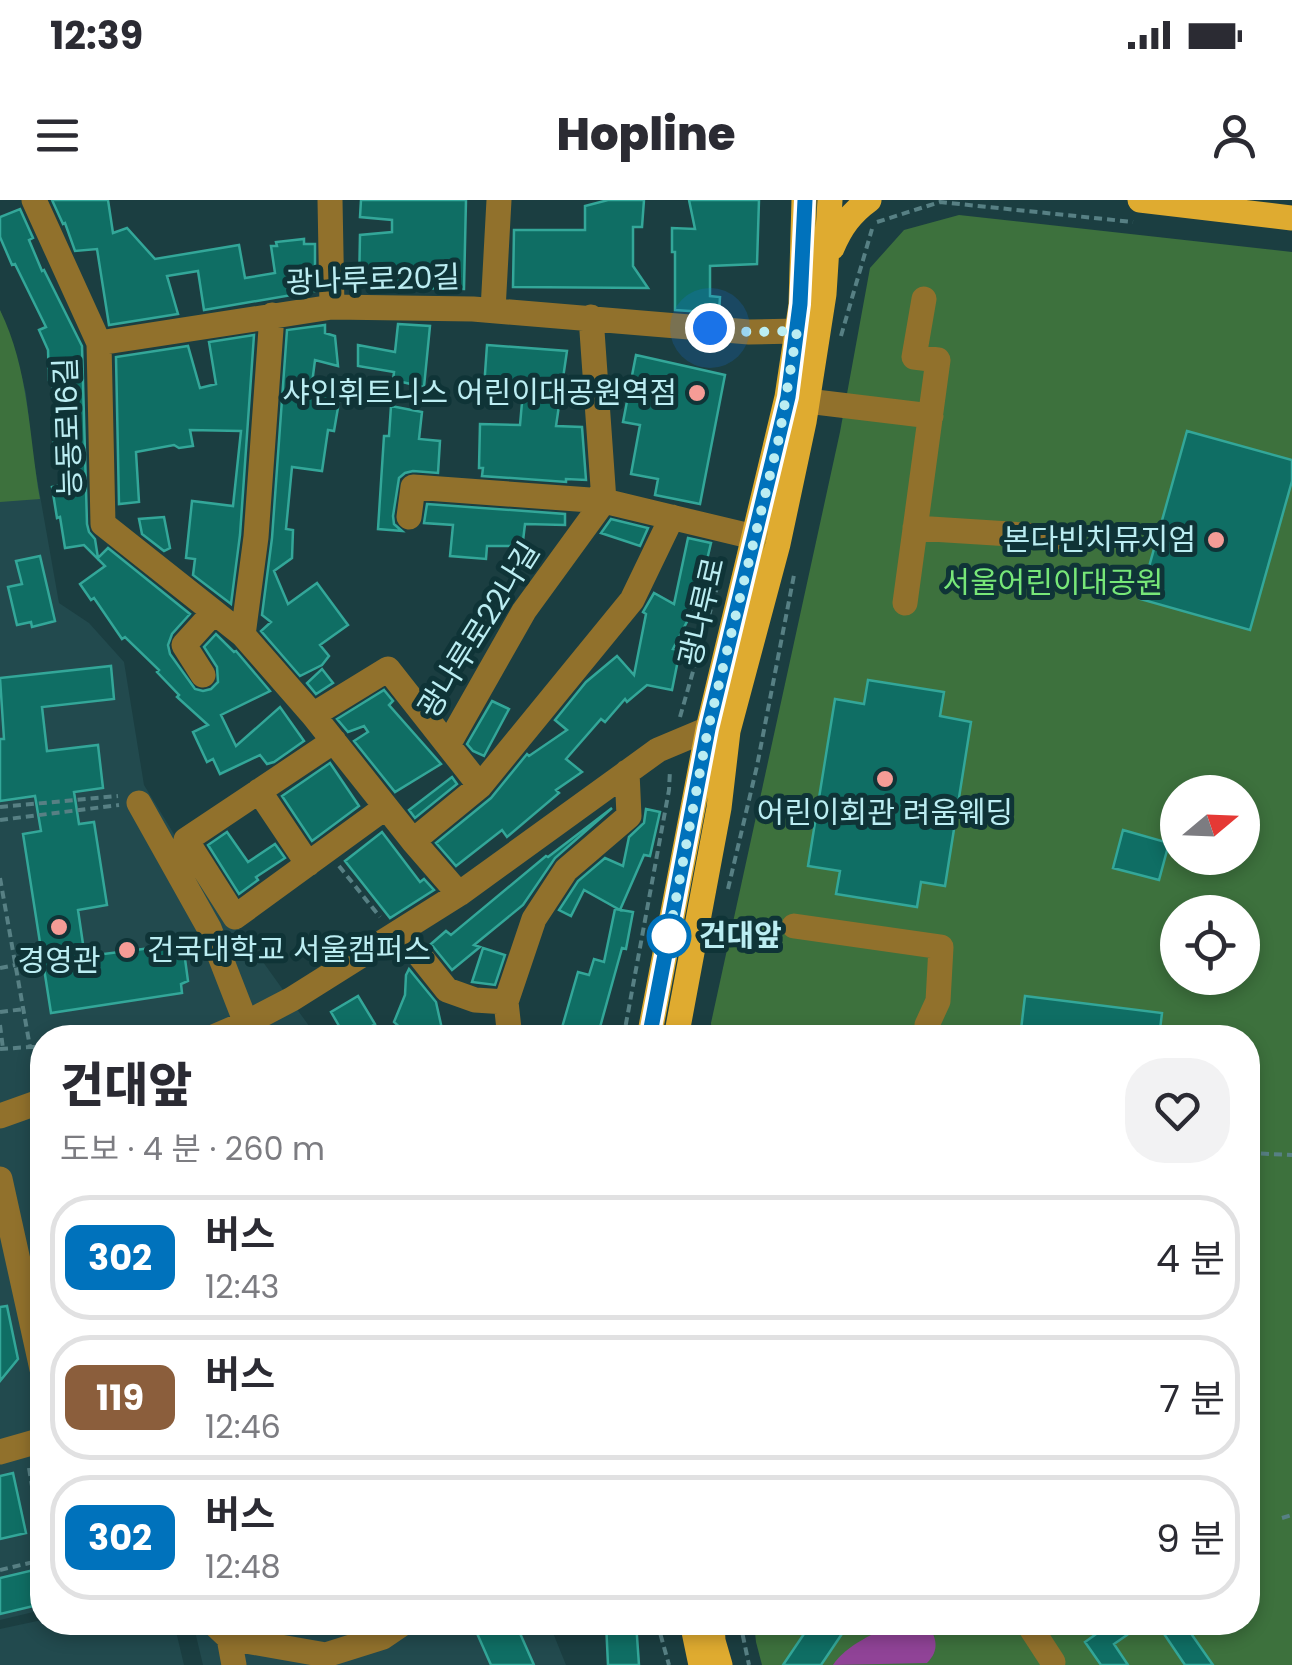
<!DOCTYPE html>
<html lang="ko">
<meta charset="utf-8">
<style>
:root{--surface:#fff;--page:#f2f2f3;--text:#2b2b33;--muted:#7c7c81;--line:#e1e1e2}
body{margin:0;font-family:Poppins,"Noto Sans KR",sans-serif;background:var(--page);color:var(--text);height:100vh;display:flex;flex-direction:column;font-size:38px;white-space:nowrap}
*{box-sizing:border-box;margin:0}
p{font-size:32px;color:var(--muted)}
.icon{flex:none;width:55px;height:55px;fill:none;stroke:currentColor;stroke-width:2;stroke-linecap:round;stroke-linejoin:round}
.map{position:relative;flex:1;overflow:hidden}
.panel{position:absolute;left:30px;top:825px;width:1230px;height:610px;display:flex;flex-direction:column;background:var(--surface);border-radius:40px;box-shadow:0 5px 15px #0003}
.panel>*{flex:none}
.badge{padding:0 20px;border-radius:15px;font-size:35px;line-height:65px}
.needle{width:65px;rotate:71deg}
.buttons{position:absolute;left:1160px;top:575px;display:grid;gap:20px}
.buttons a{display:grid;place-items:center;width:100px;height:100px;border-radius:50%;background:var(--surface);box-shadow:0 5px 15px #0003;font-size:50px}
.you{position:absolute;width:50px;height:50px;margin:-25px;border:8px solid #fff;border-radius:50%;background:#1a73e8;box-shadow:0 0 0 15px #1a73e833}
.map>.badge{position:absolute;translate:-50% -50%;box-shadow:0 0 0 5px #fff}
.round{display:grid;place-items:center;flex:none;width:105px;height:105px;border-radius:40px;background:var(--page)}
.overview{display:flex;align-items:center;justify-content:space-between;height:170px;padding:0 30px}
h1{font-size:48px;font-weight:800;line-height:75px}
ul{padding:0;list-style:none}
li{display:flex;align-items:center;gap:30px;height:125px;margin:0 20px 15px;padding:0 10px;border:5px solid var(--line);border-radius:40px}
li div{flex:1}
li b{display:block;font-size:38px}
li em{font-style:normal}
li .badge{min-width:110px;font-weight:700;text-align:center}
.status{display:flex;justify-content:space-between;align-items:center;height:70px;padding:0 50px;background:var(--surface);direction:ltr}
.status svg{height:28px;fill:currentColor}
header{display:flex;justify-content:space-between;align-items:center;height:130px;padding:0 30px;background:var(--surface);font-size:45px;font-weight:800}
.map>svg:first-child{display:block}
.built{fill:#224a4e}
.green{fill:#3d713d;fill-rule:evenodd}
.water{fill:#904397}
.building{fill:#0f6e64;stroke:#33a799;stroke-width:2.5}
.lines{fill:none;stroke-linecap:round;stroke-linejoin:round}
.path{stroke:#578084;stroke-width:4;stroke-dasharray:8 5;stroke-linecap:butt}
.minor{stroke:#91712c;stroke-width:25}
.major{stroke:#dfab30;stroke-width:25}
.line-casing{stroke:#fff;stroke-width:22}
.line{stroke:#0072bc;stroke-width:15}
.walk{stroke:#bbedf2;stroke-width:10;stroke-dasharray:0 18}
.poi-dot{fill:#f59c96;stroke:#0f3437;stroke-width:4}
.stop-dot{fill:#fff;stroke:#0072bc;stroke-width:5}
.labels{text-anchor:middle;stroke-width:10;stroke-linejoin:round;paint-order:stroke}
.street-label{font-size:30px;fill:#bbedf2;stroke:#0f3437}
.poi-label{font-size:30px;fill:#bbedf2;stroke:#0f3437;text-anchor:end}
.park-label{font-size:30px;fill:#77e778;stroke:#0f3437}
.stop-label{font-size:30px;font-weight:bold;fill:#bbedf2;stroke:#0f3437;text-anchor:start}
</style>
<div class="status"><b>12:39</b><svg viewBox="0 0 49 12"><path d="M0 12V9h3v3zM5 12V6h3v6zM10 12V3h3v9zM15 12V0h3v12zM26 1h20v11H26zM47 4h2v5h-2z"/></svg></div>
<header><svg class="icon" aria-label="menu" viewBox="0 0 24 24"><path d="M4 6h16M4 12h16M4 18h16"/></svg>Hopline<svg class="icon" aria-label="person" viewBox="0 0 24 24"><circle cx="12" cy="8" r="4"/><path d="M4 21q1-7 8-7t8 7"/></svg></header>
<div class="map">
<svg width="1292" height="1465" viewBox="0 0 1292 1465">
<rect width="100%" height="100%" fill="#1b3e41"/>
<path class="built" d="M0,110L14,147L26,193L33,256L59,403L89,423L124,462L144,585L191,662L317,837L42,838V1410L0,1420Z
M42,1420V1422L168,1423L175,1427L184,1465H0V1429Z
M193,1423H549L566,1465H203Z"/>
<path class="green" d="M959,15L1292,52V1465H762L756,1442L754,1423L1248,1422V838H712L711,823L840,232L870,68L904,30ZM1178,592H1242V658H1178ZM1178,712H1242V778H1178Z
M0,110C29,169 29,236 40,299L0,302Z
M248,1423H348C317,1437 280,1435 248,1423Z"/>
<path class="water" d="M898,1423H926C937,1437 940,1450 927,1463L833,1465C846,1445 876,1432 898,1423Z"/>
<path class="building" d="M52,0H108L113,33L127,28L155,59L239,45L245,78L275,73L271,46H277L276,42L304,39V44H315V91L204,110L198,71L167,76L178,114L109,125L97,49L75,51L65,23L63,24Z
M361,0H466L464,89L359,87L360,35L392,32V20L360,17Z
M608,0H644L642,27H633V66L648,88L513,87L514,30H585V6Z
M689,0H759L757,64L710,66V96L720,97L719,113L675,110V52H672V28L695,29Z
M20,9L33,38L29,40L42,71L44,70L82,146L87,324L89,332L95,339L98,358L108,348L190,414L172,434L168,445L170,454L195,489L203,491L211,489L218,482L217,467L204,447L216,434L234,452L236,451L270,491L221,515L236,546L280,507L304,541L274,562L267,564L260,555L220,574L213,559L207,562L193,532L208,525L177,497L179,495L157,472L159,470L125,437L122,439L94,398L91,400L80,384L105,366L84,345L65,348L60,317L57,318L52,287L67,284L61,243L54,244L52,221H57L52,180H49L48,150L39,130L46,127L15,64L12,65L0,37V17Z
M398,124L430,126L424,187L393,180L394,172L358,166V145L395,152Z
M325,125V133L335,136L338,166L315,160L311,191L340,196L334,231L328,230L322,271L292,267L286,329L293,330L292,358L274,371L288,404L317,383L348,425L320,445L329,456L322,465L300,476L261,431L271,422L262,415L272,338L287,130Z
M254,135L240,335L231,404L193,375L195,359L186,358L192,301L233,306L241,231L190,230L193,246L179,248L174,245L136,252L139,302L119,304L116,157L188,146L200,188L216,184L209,142Z
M487,145L567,151L556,226L582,227L586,280L566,279V282L482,276L483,268H479L480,224L520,225L523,191L484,188Z
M636,155L725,175L700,304L655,295L658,279L631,274L640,225L623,222Z
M391,206L422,212L419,239L440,241L438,273L413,271L405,273L399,278L393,316L394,324L402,331L378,329L384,236H389Z
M1187,231L1292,260V281L1250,430L1140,399Z
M427,304L565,314V325L525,324L523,341H517L515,346H487L486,359L450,356L453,325L424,323Z
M164,317L170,348L164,351L142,334L139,319Z
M611,319L648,328L640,346L601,333Z
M688,338L711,343L697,402L673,449L680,450L672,490L647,485L627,502L625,499L605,522L601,519L566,559L582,572L556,590L559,593L507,637L502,630L456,666L436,643L491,598L527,554L529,556L567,530L555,520L586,482L617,456L634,475L646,414L643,412L654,393L674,404Z
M40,356L55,421L32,427L31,422L17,425L8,387L22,384L16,361Z
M111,466L114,499L42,507L47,551L98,545L103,588L74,592L79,624L94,622L107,705L78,710L83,744L96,755L183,744L188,781L181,784L182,793L51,813L23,634L41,631L35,596L0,601V539H4L0,478Z
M322,469L333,483L316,494L307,483Z
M868,480L944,492L940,516L971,522L945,686L921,682L917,707L836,694L840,671L808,666L835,499L864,504Z
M384,490L393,501L389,505L441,564L395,592L354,541L368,532L364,526L348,532L337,519Z
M492,501L509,509L484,556L473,551L467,544Z
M330,563L359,606L312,641L282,596Z
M452,577L457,584L415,618L409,610Z
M612,608L555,658L523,705L474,745L480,747L452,770L431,744L446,731L451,735L546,656L548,657Z
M646,609L660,612L650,656L644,655L620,710L584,690L571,716L559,710L578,681L605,658L623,666L629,637L644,623Z
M1123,630L1169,643L1159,680L1113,668Z
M227,632L248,662L275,644L285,658L256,677L258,680L239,694L208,645Z
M382,632L420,682L424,679L434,690L390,718L345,661Z
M615,709L633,712L626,749L622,748L597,838H559L578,772L589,775L594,759L604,762Z
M483,748L505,755L495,785L472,782Z
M409,769L436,802L444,838H411L394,822L405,795L406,775Z
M358,796L375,824L353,838H346L331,812Z
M1025,796L1162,813L1159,838H1020Z
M7,1106L18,1159L0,1181V1107Z
M13,1273L26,1333L0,1339V1276Z
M42,1368V1404L0,1414V1378Z
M472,1422H515L534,1465H491Z
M606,1422H636L639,1465H608Z
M812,1422H850L821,1465H783Z
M1113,1422H1118L1127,1435L1114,1444L1128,1465H1101L1085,1442Z
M1156,1422H1183L1213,1465H1185Z"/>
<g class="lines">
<path class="path" d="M877,22L940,2L1133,22
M841,136L872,29
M680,517L720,377
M0,607L118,596
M0,620L119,605
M339,666L380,717
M0,678L30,847H42
M728,689L757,566L794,375
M0,768L15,765
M0,812L24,809
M0,825L3,849
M625,838V829L669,590L670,570
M0,849L30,847
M1248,953L1292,955
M29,1268L42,1347
M1282,1318L1292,1315
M0,1370L42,1360
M657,1422L669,1465
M740,1422L749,1465"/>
<path class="minor" d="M34,0L99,143L103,324L243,435L313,515L413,641L459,694
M330,0L332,107
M493,110L499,0
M591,117L604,301
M99,143L332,107L473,109L749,132L797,131
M807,201L931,216
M409,317L413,287L604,301L754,337
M915,328L1057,337
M905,403L938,160L914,157L924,99
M243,435L256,337L272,115
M203,475L184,445L214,412
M313,515L388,469L480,586
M334,541L186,640L235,717L386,607
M448,545L524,411L604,301
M259,591L308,664
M139,603L209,728L246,823
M413,641L480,586L632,400L672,317
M794,726L941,747L938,801L927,825L926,838
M400,731L447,790L475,800L506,802L534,719L566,670L629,616L627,572
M506,802L510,838
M211,838L246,823L292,799L459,694L658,550L708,529
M0,916L42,901
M0,979L42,1169
M0,1252L42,1240
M212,1422L229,1438L326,1455L383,1437L405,1422
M1027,1422L1053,1462
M229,1438L234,1465"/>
<path class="major" d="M1140,0L1292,18
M832,48C841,27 851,13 869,0
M652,838L651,827L708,529L787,197L801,105L804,0
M676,838L719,608L728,531L778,344L804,222L824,94L830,0
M692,1422L701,1465
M712,1422L713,1441L720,1465"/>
</g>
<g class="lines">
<g class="line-casing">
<path id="line" d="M652,838L651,828L708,529L788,197L800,104L805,0"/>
</g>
<use href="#line" class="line"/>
<path class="walk" d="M669,736L666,752L708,529L779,238L797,131L750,132L710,128"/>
</g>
<g class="poi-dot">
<circle cx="697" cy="193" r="10"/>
<circle cx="1216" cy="340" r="10"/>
<circle cx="885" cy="579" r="10"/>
<circle cx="59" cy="727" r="10"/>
<circle cx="127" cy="750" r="10"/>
</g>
<circle class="stop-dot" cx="669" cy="736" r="20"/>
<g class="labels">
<g class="street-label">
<text transform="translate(373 80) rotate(-2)" y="10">광나루로20길</text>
<text transform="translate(68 227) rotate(-92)" y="10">능동로16길</text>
<text transform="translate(702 412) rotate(-77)" y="10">광나루로</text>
<text transform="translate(479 430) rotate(-58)" y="10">광나루로22나길</text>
</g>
<g class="poi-label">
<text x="677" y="203">샤인휘트니스 어린이대공원역점</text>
<text x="1196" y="350">본다빈치뮤지엄</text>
<text x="885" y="623" text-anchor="middle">어린이회관 려움웨딩</text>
<text x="147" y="760" text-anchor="start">건국대학교 서울캠퍼스</text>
<text x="59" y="771" text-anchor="middle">경영관</text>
</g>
<g class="park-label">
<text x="1053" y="393">서울어린이대공원</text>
</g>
<g class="stop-label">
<text x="699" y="746">건대앞</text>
</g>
</g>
</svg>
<div class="buttons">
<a><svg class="needle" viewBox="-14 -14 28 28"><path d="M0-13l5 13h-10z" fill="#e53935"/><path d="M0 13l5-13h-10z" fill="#7c7c81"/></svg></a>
<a><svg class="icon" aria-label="locate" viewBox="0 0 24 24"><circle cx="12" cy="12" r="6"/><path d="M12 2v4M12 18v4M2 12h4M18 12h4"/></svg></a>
</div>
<div class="you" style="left:710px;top:128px"></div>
<section class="panel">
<div class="overview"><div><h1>건대앞</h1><p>도보 · 4 분 · 260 m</p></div><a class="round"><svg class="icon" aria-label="heart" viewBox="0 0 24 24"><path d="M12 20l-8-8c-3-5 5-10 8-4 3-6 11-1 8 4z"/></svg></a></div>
<ul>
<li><span class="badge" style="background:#0072bc;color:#fff">302</span><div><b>버스</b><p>12:43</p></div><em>4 분</em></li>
<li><span class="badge" style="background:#8b5e3c;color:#fff">119</span><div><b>버스</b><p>12:46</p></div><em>7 분</em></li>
<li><span class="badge" style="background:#0072bc;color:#fff">302</span><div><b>버스</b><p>12:48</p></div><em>9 분</em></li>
</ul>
</section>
</div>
